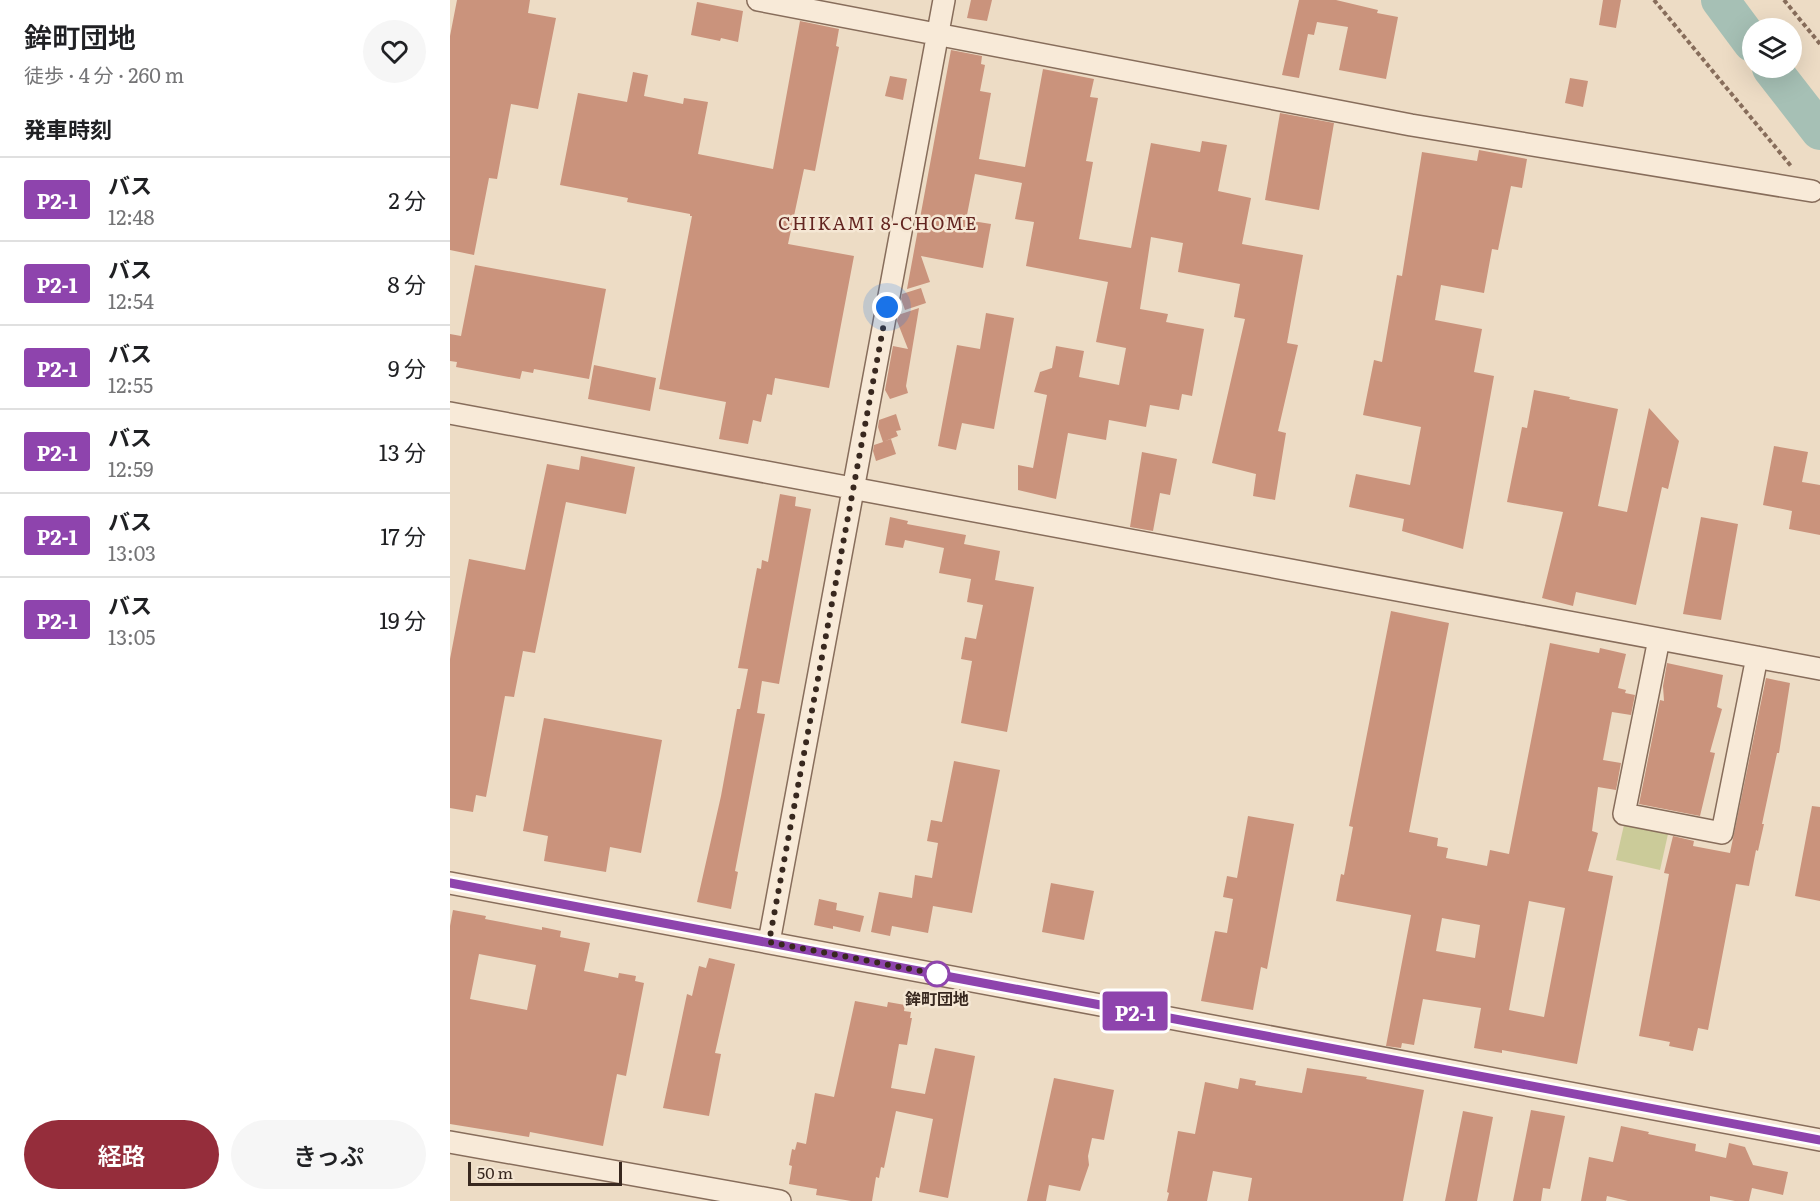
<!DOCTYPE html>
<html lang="ja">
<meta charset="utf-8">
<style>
:root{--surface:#fff;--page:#f6f6f6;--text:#202124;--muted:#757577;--line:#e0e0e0;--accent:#952d3b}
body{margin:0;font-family:Literata,"Noto Sans JP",serif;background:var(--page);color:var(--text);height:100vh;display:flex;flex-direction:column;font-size:22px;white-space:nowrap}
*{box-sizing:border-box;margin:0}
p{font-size:20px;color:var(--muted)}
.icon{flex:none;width:33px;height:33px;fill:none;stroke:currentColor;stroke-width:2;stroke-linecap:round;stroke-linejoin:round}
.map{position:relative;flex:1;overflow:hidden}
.details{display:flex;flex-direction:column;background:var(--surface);width:450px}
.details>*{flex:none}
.badge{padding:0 12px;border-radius:4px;font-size:21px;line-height:39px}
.fabs{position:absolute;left:1292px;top:18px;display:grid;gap:12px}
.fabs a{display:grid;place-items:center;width:60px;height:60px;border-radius:50%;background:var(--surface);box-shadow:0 6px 24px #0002;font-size:30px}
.scale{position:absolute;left:18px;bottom:15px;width:154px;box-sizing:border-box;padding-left:6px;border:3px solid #38281f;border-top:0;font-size:16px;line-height:21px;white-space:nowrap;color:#38281f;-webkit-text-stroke:4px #f5e7d4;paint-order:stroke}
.you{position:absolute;width:30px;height:30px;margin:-15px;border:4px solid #fff;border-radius:50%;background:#1a73e8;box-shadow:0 0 0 9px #1a73e833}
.map>.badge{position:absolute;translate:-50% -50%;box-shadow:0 0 0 3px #fff}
h2{padding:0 24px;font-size:22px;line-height:54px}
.round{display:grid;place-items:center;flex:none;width:63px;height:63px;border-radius:32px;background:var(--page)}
.head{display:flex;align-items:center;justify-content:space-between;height:102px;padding:0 24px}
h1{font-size:28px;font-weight:600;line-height:45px}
.primary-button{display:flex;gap:12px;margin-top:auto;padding:12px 24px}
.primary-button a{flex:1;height:69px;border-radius:36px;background:var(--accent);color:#fff;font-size:24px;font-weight:600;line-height:69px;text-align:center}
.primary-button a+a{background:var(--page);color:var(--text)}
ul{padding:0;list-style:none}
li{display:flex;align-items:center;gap:18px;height:84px;padding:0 24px;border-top:2px solid var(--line)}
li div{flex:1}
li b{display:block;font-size:22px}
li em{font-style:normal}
li .badge{min-width:66px;font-weight:700;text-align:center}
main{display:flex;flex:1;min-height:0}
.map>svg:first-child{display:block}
.green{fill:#cbcb99}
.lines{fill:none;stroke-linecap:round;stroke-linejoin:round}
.river{stroke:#a6c0b5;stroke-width:38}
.building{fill:#ca937c;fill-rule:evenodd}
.minor-casing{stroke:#876d5b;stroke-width:24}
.path{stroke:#876d5b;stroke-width:4;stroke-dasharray:4.5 3;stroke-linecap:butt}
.minor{stroke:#f8ead8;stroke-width:21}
.line-casing{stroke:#fff;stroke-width:14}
.line{stroke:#8e44ad;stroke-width:9}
.walk{stroke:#38281f;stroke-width:6;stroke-dasharray:0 10.8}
.stop-dot{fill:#fff;stroke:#8e44ad;stroke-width:3}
.labels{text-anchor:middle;stroke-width:5;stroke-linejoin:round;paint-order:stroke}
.stop-label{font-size:16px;font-weight:bold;fill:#38281f;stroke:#f5e7d4}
.neighbourhood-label{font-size:18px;letter-spacing:1.5px;fill:#632520;stroke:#f5e7d4}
</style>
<main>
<section class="details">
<div class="head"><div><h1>鉾町団地</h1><p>徒歩 · 4 分 · 260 m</p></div><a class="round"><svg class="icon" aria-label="heart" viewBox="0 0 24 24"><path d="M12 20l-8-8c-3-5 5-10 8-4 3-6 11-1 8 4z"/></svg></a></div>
<h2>発車時刻</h2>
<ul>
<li><span class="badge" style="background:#8e44ad;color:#fff">P2-1</span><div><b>バス</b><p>12:48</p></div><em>2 分</em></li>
<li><span class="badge" style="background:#8e44ad;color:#fff">P2-1</span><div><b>バス</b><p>12:54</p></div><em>8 分</em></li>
<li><span class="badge" style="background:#8e44ad;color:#fff">P2-1</span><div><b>バス</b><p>12:55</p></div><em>9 分</em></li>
<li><span class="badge" style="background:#8e44ad;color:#fff">P2-1</span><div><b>バス</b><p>12:59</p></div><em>13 分</em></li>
<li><span class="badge" style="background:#8e44ad;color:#fff">P2-1</span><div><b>バス</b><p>13:03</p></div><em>17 分</em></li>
<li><span class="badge" style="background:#8e44ad;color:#fff">P2-1</span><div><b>バス</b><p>13:05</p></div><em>19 分</em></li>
</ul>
<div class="primary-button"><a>経路</a><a>きっぷ</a></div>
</section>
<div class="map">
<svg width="1370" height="1201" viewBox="0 0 1370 1201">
<rect width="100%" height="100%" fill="#eddcc5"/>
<path class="green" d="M1174,825L1218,834L1210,870L1166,860Z"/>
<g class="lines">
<path class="river" d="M1270,0L1302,43
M1321,68L1370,131"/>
</g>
<path class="building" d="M7,0H80L78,13L106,18L88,109L61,104L47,179L39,178L24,255L0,250V36Z
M521,0H542L537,21L517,18Z
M849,0H886L928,10L927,13L948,17L936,79L889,70L898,27L867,22L864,35L858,34L849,78L832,75Z
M1153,0H1171L1166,28L1149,25Z
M247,2L293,11L288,42L271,38L270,41L241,35Z
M350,21L389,29L386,46L389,47L365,171L354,169L338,244L404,256L379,388L325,378L322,395L317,394L311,422L303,420L298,444L269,439L276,402L209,389L242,216H240V214L177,202L178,198L110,185L128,93L177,102L183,72L198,75L194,96L233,104L234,98L258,102L248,154L323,169Z
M501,50L532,56L531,64L535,65L530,91L541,93L529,159L575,167L593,69L644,79L640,97L648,98L636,161L643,162L629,239L681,248L701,143L750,152L752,141L777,145L768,191L801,198L792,244L853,255L837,343L848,345L828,431L836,433L825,500L803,496L806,474L762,463L795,319L784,317L790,284L728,272L733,243L701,237L690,309L718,314L716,322L754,329L742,396L732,394L729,410L700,405L696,427L659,420L656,440L618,433L606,499L568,490V465L583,468L597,395L584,392L590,372L602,368L606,346L634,351L629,377L669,385L676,348L646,342L658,282L576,266L584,222L565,219L572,183L525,174L516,220L541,224L533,268L471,256L480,282L457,289Z
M440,76L457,79L453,100L435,96Z
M1120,78L1138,81L1133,107L1115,103Z
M830,113L884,123L869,210L815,200Z
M1029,150L1077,159L1072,188L1061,186L1048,250L1042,249L1034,293L991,285L985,320L1032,329L1024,372L1044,376L1013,549L952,531L954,519L899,507L906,474L960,485L971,427L913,415L924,360L932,362L947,275L952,276L972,152L1027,161Z
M25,265L156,289L139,379L84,369L83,373L72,371L70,379L6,367L7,362L0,361V334L11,336Z
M471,288L476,303L455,310L451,299L452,294Z
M469,308L456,386L458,393L440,399L435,390L443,346L458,349L447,321L448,315Z
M536,313L564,318L544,429L512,423L506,450L488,446L507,345L530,349Z
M144,365L206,378L200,411L138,399Z
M1084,390L1120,397L1119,399L1168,409L1148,506L1177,512L1199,408L1229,441L1218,489L1212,487L1186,605L1126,592L1123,606L1092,598L1113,512L1057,502L1072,427L1077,428Z
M446,414L451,430L446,431L448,436L435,441L441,439L446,454L426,461L423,451L424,445L433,442L428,427L429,420Z
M1324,446L1358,452L1352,482L1370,485V535L1339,529L1342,511L1313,505Z
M692,452L727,459L720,495L710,493L703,531L680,527Z
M131,456L185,467L176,514L116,502L85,653L73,651L64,697L55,696L36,797L26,795L23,812L0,808V659L19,559L75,570L97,464L129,470Z
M330,494L346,497L345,506L361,509L329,684L312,681L307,713L315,714L285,871L288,872L281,909L247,902L271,796L287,709H290L298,669L288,668L307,568L311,569L312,560L318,562Z
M440,517L458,521L457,524L516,535L514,544L550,551L545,580L584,587L557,732L511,723L522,661L511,659L515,637L526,639L533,605L517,602L521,579L489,573L494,548L455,540L453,548L435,545Z
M1251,517L1288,524L1271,620L1233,614Z
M941,611L999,623L959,832L988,838L987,846L998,848L996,858L1037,866L1040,850L1059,854L1100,643L1149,653L1150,648L1176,654L1168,688L1176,690L1175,693L1185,695L1181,715L1162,712L1153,760L1171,763L1166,790L1148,787L1142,831L1148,833L1138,871L1163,876L1127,1064L1052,1050V1053L1024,1048L1031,1008L973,999L964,1045L952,1043L951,1048L936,1046L961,915L886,901L891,874L894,875L903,827L899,826ZM1079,901L1115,908L1094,1017L1059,1010ZM992,918L1030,925L1025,958L986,951Z
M1217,663L1273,675L1267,707L1272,709L1260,752L1265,753L1250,816L1189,804L1210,700L1214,701L1213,686Z
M1316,678L1340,683L1329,753H1327L1312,824H1314L1308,851L1306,850L1299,886L1286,884L1258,1030L1248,1028L1243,1051L1219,1046L1220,1042L1189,1036L1219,874L1214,873L1223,836L1244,841L1243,846L1280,853Z
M94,718L212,740L191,853L160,847L156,872L94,861L98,836L73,831Z
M504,761L550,770L522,913L483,906L478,933L442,926L440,936L421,932L429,892L462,898L465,875L482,878L488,843L477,841L481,820L492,822Z
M1362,806L1370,807V901L1345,896Z
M798,816L844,824L817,969L811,967L803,1010L751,1001L765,931L777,933L783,899L773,897L777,876L787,878Z
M601,883L644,891L634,940L592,932Z
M369,899L387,903L386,910L414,916L410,932L383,926V929L364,925Z
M3,910L36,916L35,919L92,930V927L111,931L110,937L140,943L134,971L168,978L169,973L186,976L185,981L194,983L176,1076L167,1074L153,1146L80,1132L79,1137L0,1124V926ZM29,954L86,965L77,1010L20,999Z
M259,958L285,964L265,1053L271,1054L259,1116L213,1108L237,994L242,996L249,966L256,968Z
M405,1001L437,1007L438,1002L455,1005L454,1011L461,1012L460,1018H462L457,1045L449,1044L441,1088L475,1094L485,1048L525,1056L498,1198L469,1192L483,1119L446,1111L434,1168L431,1167L429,1178L426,1177L422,1201H401L366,1195L367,1189L339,1184L342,1166L339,1165L342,1149L345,1150L347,1142L356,1144L365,1093L384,1097Z
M857,1068L917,1077L916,1079L974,1090L953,1201H798L802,1178L763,1171L757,1201H717L719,1193L717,1192L728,1131L745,1134L755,1082L788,1089L790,1078L806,1081L805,1085L852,1093Z
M604,1078L664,1090L654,1140L642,1138L638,1156L639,1165L630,1191L599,1185L596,1201H577Z
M1081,1110L1115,1116L1100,1189L1093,1188L1091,1201H1063Z
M1013,1111L1043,1117L1027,1201H995Z
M1171,1126L1199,1132L1198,1134L1246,1144L1245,1151L1276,1158L1279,1143L1295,1147L1303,1165L1338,1172L1333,1195L1302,1188L1299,1201H1285L1260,1196V1201H1178L1157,1196L1156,1201H1131L1139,1157L1163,1162Z"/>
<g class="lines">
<g class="minor-casing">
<path id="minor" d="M308,0L961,125L1362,191
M0,413L1370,669
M1209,639L1174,814L1272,833L1307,657
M0,883L1370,1140
M319,942L494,0
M0,1142L330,1201"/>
</g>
<path class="path" d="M1204,0L1341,166
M1334,0L1370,44"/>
<use href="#minor" class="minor"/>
</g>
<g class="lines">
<g class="line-casing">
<path id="line" d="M0,883L1370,1140"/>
</g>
<use href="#line" class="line"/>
<path class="walk" d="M437,307L319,942L487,974"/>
</g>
<circle class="stop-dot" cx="487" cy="974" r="12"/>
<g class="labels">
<g class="stop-label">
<text x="487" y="1005">鉾町団地</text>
</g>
<g class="neighbourhood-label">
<text x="428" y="230">CHIKAMI 8-CHOME</text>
</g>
</g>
</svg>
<div class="fabs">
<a><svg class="icon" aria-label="layers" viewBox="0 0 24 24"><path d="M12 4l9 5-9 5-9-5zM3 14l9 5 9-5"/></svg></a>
</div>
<div class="scale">50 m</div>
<div class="you" style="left:437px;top:307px"></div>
<b class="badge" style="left:685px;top:1011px;background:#8e44ad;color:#fff">P2-1</b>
</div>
</main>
